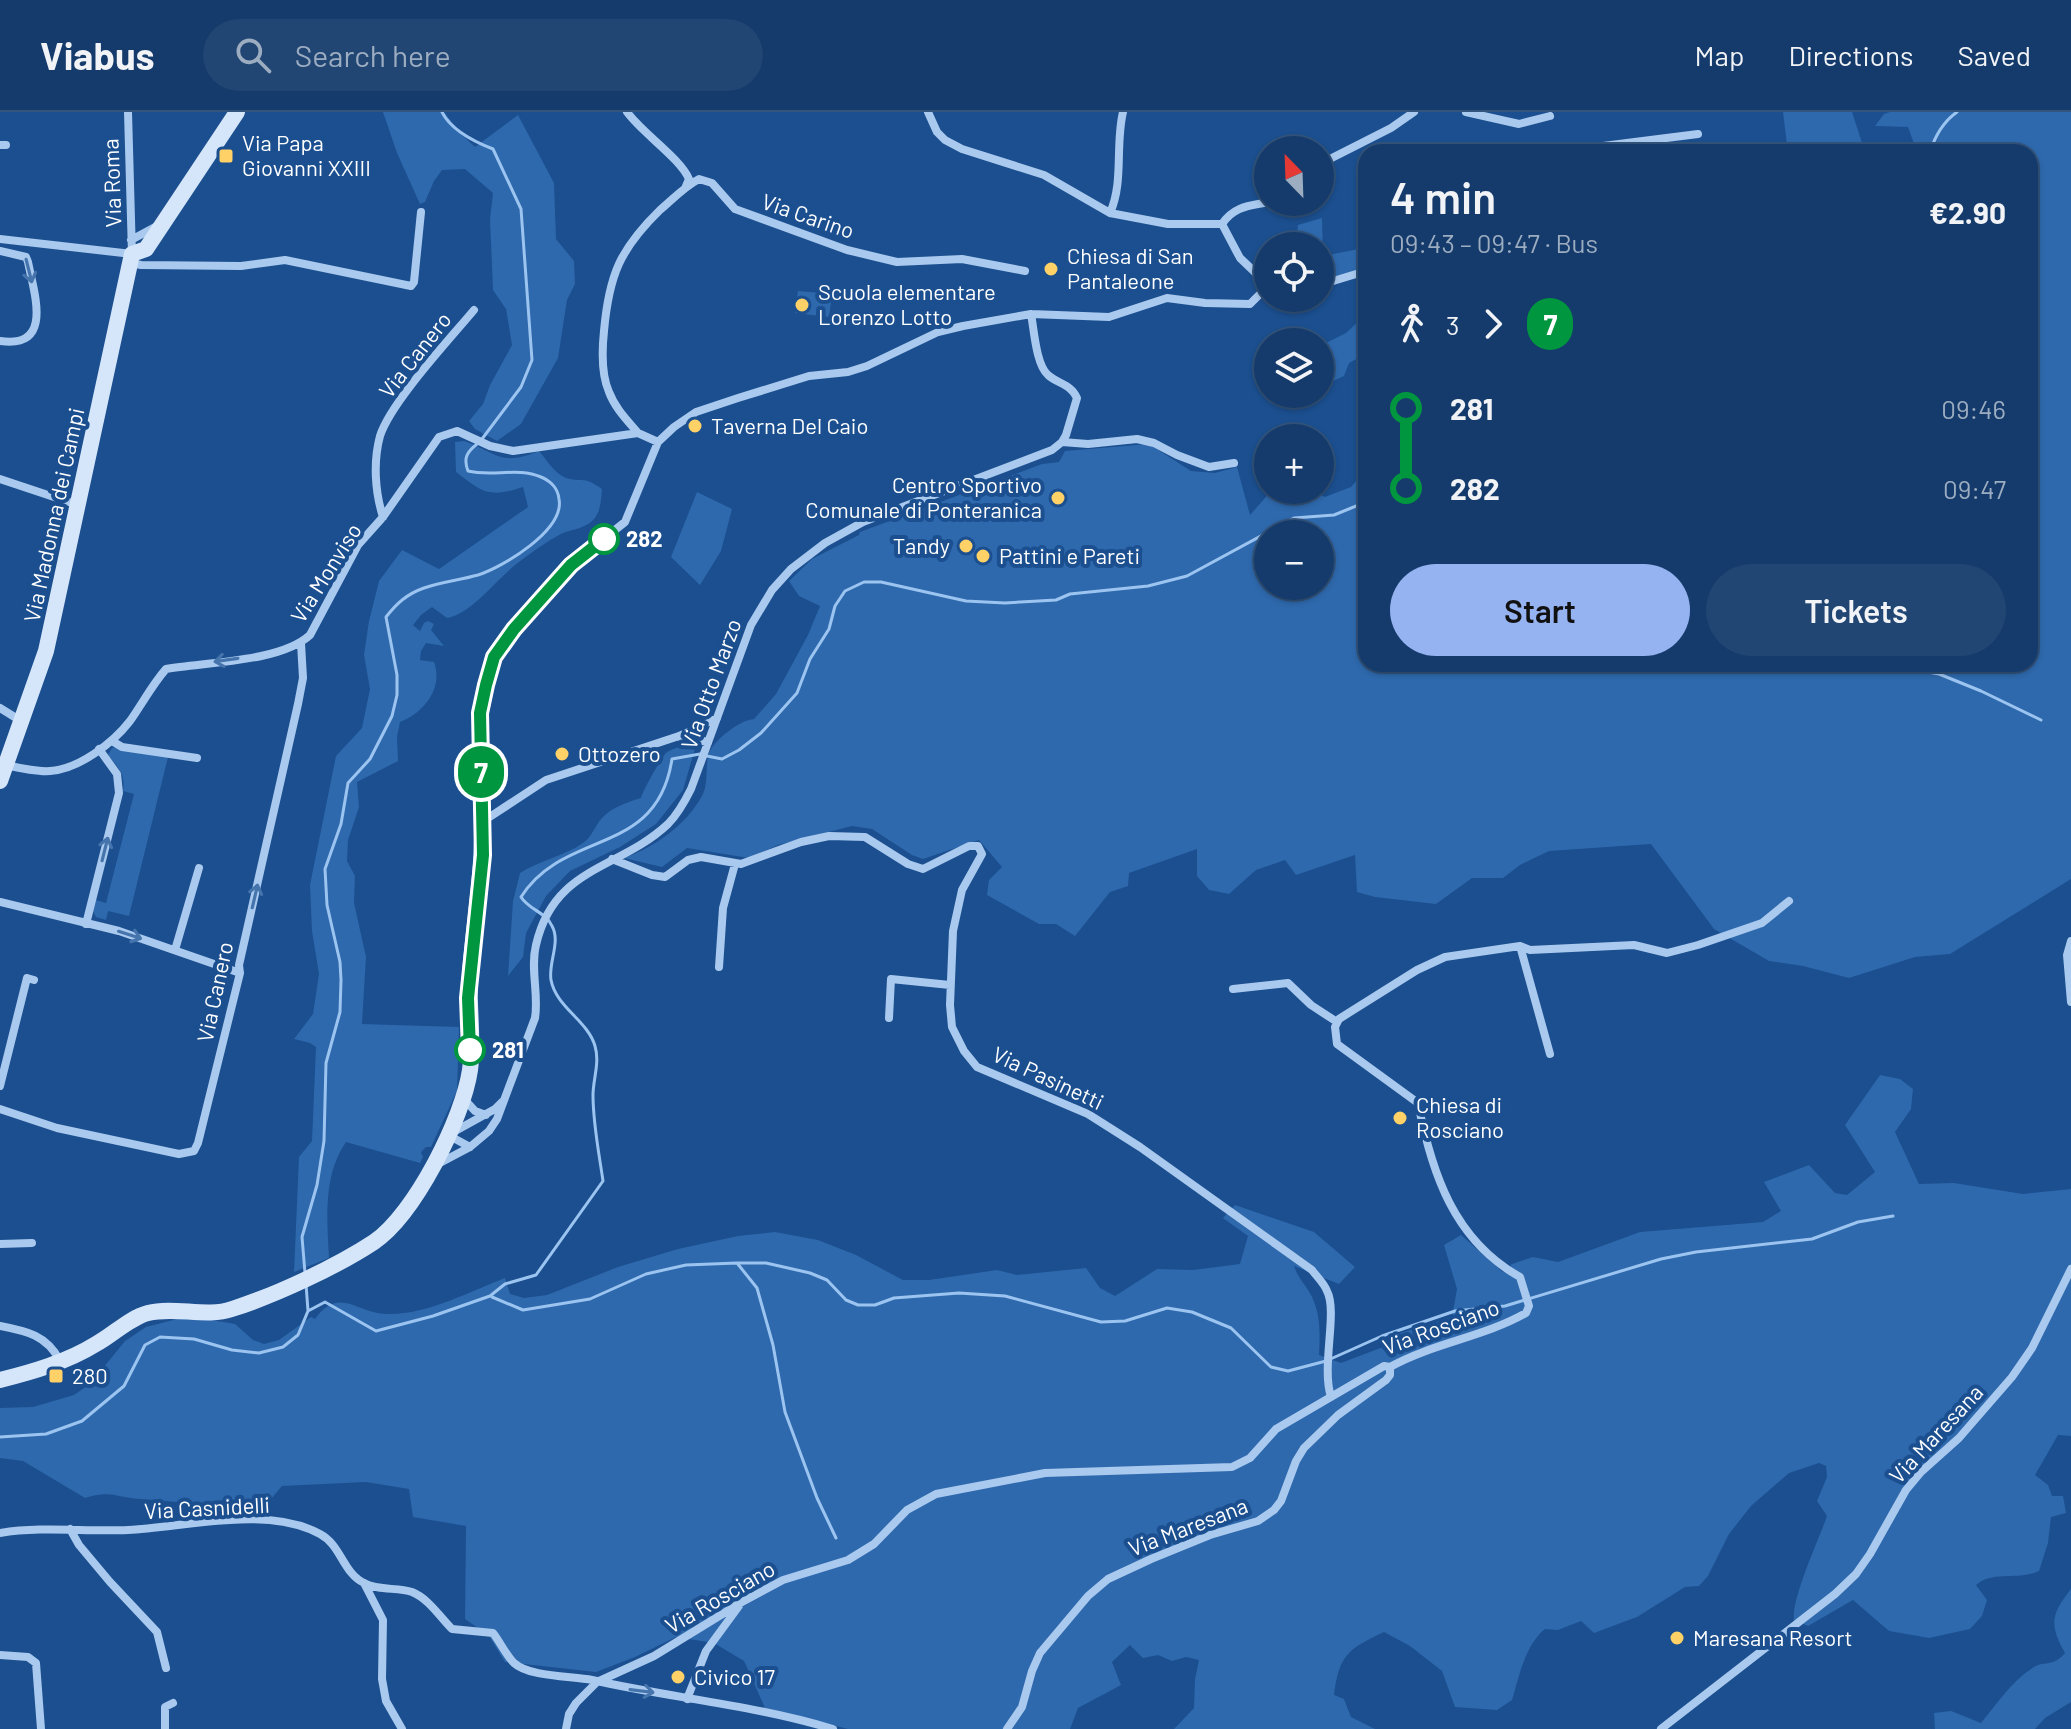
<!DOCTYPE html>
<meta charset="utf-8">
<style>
:root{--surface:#143b6b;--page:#214673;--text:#f1f3f6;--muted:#9dadc1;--line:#33557e;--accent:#95b2f1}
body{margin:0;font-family:Barlow,sans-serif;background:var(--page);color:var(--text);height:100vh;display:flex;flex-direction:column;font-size:30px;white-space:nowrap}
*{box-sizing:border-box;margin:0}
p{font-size:26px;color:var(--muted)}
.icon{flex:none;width:44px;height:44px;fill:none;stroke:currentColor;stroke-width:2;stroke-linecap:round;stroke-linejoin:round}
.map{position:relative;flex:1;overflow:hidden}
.details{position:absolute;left:1358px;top:32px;width:680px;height:528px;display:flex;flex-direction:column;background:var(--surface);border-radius:24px;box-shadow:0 2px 6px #0004,0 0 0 2px var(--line)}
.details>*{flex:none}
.badge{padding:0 16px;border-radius:26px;font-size:28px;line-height:52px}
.needle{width:52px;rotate:337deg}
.fabs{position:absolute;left:1254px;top:24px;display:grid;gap:16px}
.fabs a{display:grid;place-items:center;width:80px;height:80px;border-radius:50%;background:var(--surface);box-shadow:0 2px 6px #0004,0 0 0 2px var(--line);font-size:40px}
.map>.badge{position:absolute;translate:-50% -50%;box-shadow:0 0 0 4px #fff}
.legs{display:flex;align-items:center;gap:12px;height:88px;padding:0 32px;font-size:26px}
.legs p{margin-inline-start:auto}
.headline{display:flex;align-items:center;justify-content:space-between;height:136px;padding:0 32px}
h1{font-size:44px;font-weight:600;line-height:60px}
.primary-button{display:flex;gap:16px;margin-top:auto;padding:16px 32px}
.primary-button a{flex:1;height:92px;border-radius:48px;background:var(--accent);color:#111;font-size:32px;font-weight:600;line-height:92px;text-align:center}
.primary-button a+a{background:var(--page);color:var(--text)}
ul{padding:0 32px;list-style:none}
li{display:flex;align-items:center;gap:28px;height:80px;font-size:30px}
li i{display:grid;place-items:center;width:12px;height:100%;margin:0 10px;background:currentColor}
li i::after{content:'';width:20px;height:20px;margin:-10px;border:6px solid;border-radius:50%;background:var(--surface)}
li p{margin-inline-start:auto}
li:first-child i{background:linear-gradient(#0000 50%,currentColor 0)}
li:last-child i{background:linear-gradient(currentColor 50%,#0000 0)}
header{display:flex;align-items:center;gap:48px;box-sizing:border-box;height:112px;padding:0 40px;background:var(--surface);border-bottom:2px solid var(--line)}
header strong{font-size:38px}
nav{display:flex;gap:44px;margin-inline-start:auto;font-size:28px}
.search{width:560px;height:72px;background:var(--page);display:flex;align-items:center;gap:20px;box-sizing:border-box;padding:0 28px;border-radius:44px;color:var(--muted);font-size:30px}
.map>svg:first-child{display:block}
.green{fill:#2e69ad;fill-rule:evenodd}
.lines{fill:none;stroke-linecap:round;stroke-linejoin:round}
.stream{stroke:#9cc4f0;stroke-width:3}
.street{stroke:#a9c9ee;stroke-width:8}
.secondary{stroke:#d6e6fa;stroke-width:16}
.oneway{stroke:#4674ac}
.line-1-casing{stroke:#fff;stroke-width:18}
.line-1{stroke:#00963f;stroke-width:12}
.poi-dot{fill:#ffd166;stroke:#1b4f8f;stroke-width:3}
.stop-1-dot{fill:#fff;stroke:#00963f;stroke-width:4}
.labels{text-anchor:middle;stroke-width:8;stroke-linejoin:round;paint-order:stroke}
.poi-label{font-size:22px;fill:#fff;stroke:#1b4f8f;text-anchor:start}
.street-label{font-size:22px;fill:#fff;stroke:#1b4f8f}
.stop-label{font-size:22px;font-weight:bold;fill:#fff;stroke:#1b4f8f;text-anchor:start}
</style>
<header>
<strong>Viabus</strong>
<div class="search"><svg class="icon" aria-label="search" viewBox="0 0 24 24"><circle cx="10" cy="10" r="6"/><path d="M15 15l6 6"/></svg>Search here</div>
<nav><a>Map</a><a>Directions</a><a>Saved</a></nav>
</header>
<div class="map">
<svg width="2071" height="1617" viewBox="0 0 2071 1617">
<rect width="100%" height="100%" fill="#1b4f8f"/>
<path class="green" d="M383,0H444L461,22L475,35L518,3L554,71L556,127L574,149L575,172L567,188L558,246L521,312L497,329L475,317L469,309L483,292L490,273L512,233L506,197L493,178L490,107L493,81L465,57L442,58L434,69L425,90L420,92L397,41Z
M1783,0H1852L1865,40H1779L1787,33Z
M1890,0H2071V767L1950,842L1915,845L1849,866L1803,854L1769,849L1714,817L1651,732L1549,739L1520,753L1503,766H1472L1436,792L1375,785L1357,780L1355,743L1296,763L1285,748L1256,758L1229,782L1209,778L1197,764V737L1129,761L1128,774L1110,780L1075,824L1056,812H1039L987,783L989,768L1002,755L979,728L923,747L912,743L872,717L852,714L778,733L749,746L687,736L662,755L624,746C655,735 686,713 702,684C709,671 705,652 709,641C715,627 740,608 754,607L776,582L808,523L820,494L799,484L789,469L812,447L859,423L860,420L1042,352L1059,350L1065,339L1149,332L1191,359L1215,361L1237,355L1250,403L1272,378H1311L1325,385L1351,375L1366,358V552H2030V40H1917L1908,15L1875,14L1884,2ZM1268,422H1320V474H1268Z
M1322,106L1323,144L1364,136L1366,155L1329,168H1320V134H1296L1298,113Z
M798,179L832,182L829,205L795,201Z
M1361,207L1366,217V242L1349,251L1344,264L1320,275V234L1346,221Z
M464,329C498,341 500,355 539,339C547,348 554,361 566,366C584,371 582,363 602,377C601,387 601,399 594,407C586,417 571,417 561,422C546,430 532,440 519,450C497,466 473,501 447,506L432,495L421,503L413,513L420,519L424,511L428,509L434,512L431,518L444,534L426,531L421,539L420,548L434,550C444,576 423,602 400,610L397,625L398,649L357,670L359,695L348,728L347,749L355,764L354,791L366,845L362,912L459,915L457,979L431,1035H426L421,1040L423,1045L420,1051L346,1030C323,1063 327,1107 329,1146L294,1160L299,1045L312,1029L316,935L310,931L294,927L313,902L319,862L312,819L310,773L336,644L362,616L370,577L364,543L369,509L379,469L402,438L439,457L528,395L523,375C489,386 483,381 456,360L455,330Z
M697,380L732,397L721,439L700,473L671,445Z
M686,632L696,633L683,678L656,712L620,735L570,759L546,784L526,821L523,845L508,864L513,789L520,761C540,748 565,744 583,731C593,724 595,713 602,706C612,695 628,690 641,686C642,680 662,644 667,640C672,637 680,635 686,632Z
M117,635L168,645L129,804L108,799L106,808L96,805L93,799L96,788L106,791L134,682L123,679C126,663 118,655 108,643L112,636Z
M1880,963L1900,967L1913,977L1911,997L1895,1020L1919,1072L1954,1071L2023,1082L2071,1077V1324L2058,1323L2035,1363L2048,1373L2052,1384H2063L2066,1401L2051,1405L2048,1431L2039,1459C2018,1469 1993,1458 1976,1473L1987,1488L1982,1504L1970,1517L1929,1526L1889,1519L1853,1488L1808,1514L1794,1508C1791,1487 1819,1427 1827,1404L1817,1389L1827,1365L1826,1354L1819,1351L1789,1361L1751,1394L1729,1422L1708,1464L1699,1474L1685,1475L1637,1505L1594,1521L1581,1509L1558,1518L1545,1517C1525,1533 1519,1565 1512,1588L1497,1598L1455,1595L1442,1559L1410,1534L1384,1520C1348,1537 1339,1543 1334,1583L1344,1587L1351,1605L1375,1617H1174L1194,1596L1195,1567L1199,1548L1186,1545L1172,1549L1158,1543L1143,1546L1130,1533L1112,1550L1121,1573L1078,1596L1070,1617H848L765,1596L744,1549L714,1531L676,1525L635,1545L596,1560L505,1550L489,1524L465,1507L466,1414L413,1405L409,1377L366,1370L282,1374L265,1394C223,1395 182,1390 140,1387C115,1385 111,1378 85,1386L23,1349L0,1346V1296L33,1295L74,1283L90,1272L125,1229L146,1215L189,1204L235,1212L253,1228L264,1232L279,1228L311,1205L315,1207C339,1173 358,1202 387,1202C427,1203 468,1180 505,1166L510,1182L524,1186L547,1183L618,1155L678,1137L738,1124L775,1120L818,1128L856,1143L903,1168H929L997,1158L1017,1163L1086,1156L1100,1176L1115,1184L1157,1157L1193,1158L1240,1152L1248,1124L1223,1106L1235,1093L1314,1120L1355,1155L1339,1172L1294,1154C1298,1166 1305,1172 1311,1183C1321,1202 1320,1223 1319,1243L1341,1251L1383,1235L1394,1223L1452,1205L1457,1177L1444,1133L1461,1123L1503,1160L1512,1152L1533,1145L1558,1150L1640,1120L1763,1110L1781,1099L1764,1070L1809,1053L1835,1081L1847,1083L1875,1060L1845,1013Z
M2071,1477V1590L2045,1606L2035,1617H1935L1934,1601L1951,1599L1981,1611C1996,1593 2011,1570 2031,1557C2044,1547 2051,1557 2065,1541C2049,1513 2051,1502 2071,1477Z"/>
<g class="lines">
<path class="stream" d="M442,0C451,18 475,30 493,37L521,97L532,248L521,275L482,327
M1930,40C1935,24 1943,10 1957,0
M1883,552L1939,562L1981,579L2041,608
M707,644L722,647L739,638L761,621L797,581L810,547L829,517L835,494L845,479L864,470H881L966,489L1005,491L1056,488L1070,482L1148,474L1187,464L1294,406L1334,403L1366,390
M737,1151H766L810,1161L827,1168L846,1188L858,1193H875L894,1186L959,1181L1005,1184L1101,1210L1125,1209L1167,1196L1192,1200L1231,1216L1271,1255L1288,1259L1326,1249L1382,1224L1455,1199L1505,1194L1661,1147L1696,1140L1812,1127L1858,1110L1893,1104
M305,1161L302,1125L317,1073L324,1029L326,951L340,900L341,868L340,850L327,793L325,757L341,712L348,671L370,647L392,604L397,583V563L386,505C397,491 407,482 424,476C441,470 460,468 478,463C503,455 565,418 559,387C558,377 551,369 541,365C518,355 492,365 468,359C463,346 467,340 477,332
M306,1172L308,1199
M492,1185L523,1198L590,1187L646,1162L686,1153L737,1151L757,1176L773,1233L785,1300L817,1386L836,1426
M0,1325L46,1322L82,1309L124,1274L145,1233L160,1225L194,1227L232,1238L259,1241L283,1235L298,1223L308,1199L325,1190L376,1219L433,1204L490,1184L505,1172L536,1163L603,1069C599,1041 593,1012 593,983C593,967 600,951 595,934C588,909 556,895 551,868C548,851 561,830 552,814C546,800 529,798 521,785C565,716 657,746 672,647L700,642"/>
<path class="street" d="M627,0C642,21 680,46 689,67L686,74
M928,0L937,20L945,28L962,37L1044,63L1110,101L1168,112H1222L1240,146L1261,166L1265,177
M1466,0L1519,12L1550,4
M0,33H6
M1583,40L1603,34L1698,22
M1320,52L1391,16L1414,0
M1110,101C1124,70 1115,33 1123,0
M1222,112C1234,94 1249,94 1269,90
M0,127L132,142L128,0
M131,128L157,114
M0,139L26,145L28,150C34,181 54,237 0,229
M131,151L141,153L241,154L285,148L411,174L414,170L421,100
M1320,173L1366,159
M638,321C627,308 615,296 609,280C601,262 602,238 604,219C609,163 620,137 660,98C673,87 684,75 699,67L712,71L735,97L847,138L897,150L962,147L1025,159
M1062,330L1088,332L1137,327L1154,331L1177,343L1209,355L1234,351
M0,367L78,393
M383,405C375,380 373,350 380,324C391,290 449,228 474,198
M0,596L21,609
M717,606L679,624L546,668L482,710L480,601L494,545L514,517L571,453L625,410L658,330L674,315L696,300L738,286L809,264L848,260L867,254L938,220L963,214L1031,202L1109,205L1167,186L1205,191L1250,192L1265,177
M680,625L696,626L708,631
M112,629L122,635L197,646
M6,653C19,656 37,660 50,659C79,657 113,631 130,609C142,592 152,573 166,557C206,550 281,550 310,523L358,433L383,405L439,325L457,319L490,334L513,339L638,321L658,330
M612,747L652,763L665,765L688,748L701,745L741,752L801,730L829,724L865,725L908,752L923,757L969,734H978L982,742L962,778L953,819L950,893L952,915L964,939L977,955L1088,1002L1140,1035L1312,1158C1317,1165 1324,1171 1327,1179C1338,1200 1321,1254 1331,1285
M0,790L119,819L240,861
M86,812L119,681L117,662L99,637
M2071,829L2067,843L2071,890
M1520,834L1550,942
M175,838L199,756
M719,855L723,796L735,752
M1233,877L1288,871L1311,893L1337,910
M889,906L891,867L950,873
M0,974L27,866L34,868
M464,987L475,999L486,1003
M0,997L57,1016L179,1042L194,1039L198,1031L240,861L239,853L298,592L303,566L301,531
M470,1035L448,1023L495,997L502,990
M436,1053L470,1035L489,1019L497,1007L535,906C539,882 530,857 536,833C554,754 619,758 668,712C678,702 685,689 691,677L751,513L772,478L791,457L825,431L863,410L1052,338L1062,330L1066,323L1077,286C1071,272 1058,272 1048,263C1036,253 1034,217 1031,202
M0,1132L32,1131
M0,1214C26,1219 47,1223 60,1249
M70,1417L79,1433L110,1470L157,1520L166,1556
M0,1421C43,1414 85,1420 128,1418C186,1415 267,1393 320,1422C341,1433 343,1461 364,1471C379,1479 397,1475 412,1480C429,1487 439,1504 452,1517L493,1521C500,1530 506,1543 514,1551C529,1565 571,1564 592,1568C672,1586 754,1593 833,1617
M364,1471L383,1508L382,1567L386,1589L402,1617
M0,1543L28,1545L36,1551L41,1617
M687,1587L706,1539L739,1494
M165,1617V1595L173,1591
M566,1617L569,1602L576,1591L597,1570L654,1544L742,1490L783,1468L848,1448L874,1432L907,1398L936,1382L1045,1361L1232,1355L1250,1346L1276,1317L1384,1254L1390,1255C1433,1231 1484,1225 1526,1201L1529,1194L1520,1165C1454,1128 1432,1062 1418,991L1337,932L1335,915L1339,907L1417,858L1445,845L1520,834L1530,838L1634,833L1667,841L1698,833L1762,811L1789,789
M1007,1617L1022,1595L1032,1559L1040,1541L1088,1484L1108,1467L1151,1447L1210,1423L1258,1409L1274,1398L1281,1389L1296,1349L1304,1336L1338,1303L1386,1268L1390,1263V1255
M1661,1617L1835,1482L1856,1462L1870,1442L1906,1378L1921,1360L1959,1326L2012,1265L2032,1236L2071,1157"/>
<path class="secondary" d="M0,669L46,539L132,142L146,137L237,0
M0,1268C32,1260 67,1250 96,1232C113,1223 129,1206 148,1201C175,1194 206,1206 232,1197C276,1183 336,1155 374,1130C415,1102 463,1006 470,958C474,928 468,892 470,861C474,810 483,761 482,710"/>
</g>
<defs><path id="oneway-shaft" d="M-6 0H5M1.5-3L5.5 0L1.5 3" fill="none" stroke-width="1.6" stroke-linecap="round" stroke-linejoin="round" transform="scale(2)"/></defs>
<g class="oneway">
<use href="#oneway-shaft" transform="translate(29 159) rotate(76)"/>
<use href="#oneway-shaft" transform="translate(226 548) rotate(172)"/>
<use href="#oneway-shaft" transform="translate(105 737) rotate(-76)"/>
<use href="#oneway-shaft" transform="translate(255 784) rotate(-77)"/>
<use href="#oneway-shaft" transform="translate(130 823) rotate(18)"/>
<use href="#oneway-shaft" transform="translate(642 1579) rotate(7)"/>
</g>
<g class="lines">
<g class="line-1-casing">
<path id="line-1" d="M470,938L468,886L483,743L480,601L486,573L494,545L514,517L571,453L604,427"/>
</g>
<use href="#line-1" class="line-1"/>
</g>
<g class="poi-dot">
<rect x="218" y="36" width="16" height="16" rx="4"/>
<circle cx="1051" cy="157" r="8"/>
<circle cx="802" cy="193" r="8"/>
<circle cx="695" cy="314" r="8"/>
<circle cx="1058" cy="386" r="8"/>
<circle cx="966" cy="434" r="8"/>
<circle cx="983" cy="444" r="8"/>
<circle cx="562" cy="642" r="8"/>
<circle cx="1400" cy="1006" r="8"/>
<rect x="48" y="1256" width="16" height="16" rx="4"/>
<circle cx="1677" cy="1526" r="8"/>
<circle cx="678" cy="1565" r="8"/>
</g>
<g class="stop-1-dot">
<circle cx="604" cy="427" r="14"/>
<circle cx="470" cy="938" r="14"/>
</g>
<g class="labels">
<g class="poi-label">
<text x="242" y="39">Via Papa<tspan x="242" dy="25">Giovanni XXIII</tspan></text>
<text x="1067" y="152">Chiesa di San<tspan x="1067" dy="25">Pantaleone</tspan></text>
<text x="818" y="188">Scuola elementare<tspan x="818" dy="25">Lorenzo Lotto</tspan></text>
<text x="711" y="322">Taverna Del Caio</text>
<text x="1042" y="381" text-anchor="end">Centro Sportivo<tspan x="1042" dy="25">Comunale di Ponteranica</tspan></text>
<text x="950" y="442" text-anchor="end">Tandy</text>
<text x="999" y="452">Pattini e Pareti</text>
<text x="578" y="650">Ottozero</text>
<text x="1416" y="1001">Chiesa di<tspan x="1416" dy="25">Rosciano</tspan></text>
<text x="72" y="1272">280</text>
<text x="1693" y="1534">Maresana Resort</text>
<text x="694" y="1573">Civico 17</text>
</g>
<g class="street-label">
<text transform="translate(112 71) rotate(-92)" y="8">Via Roma</text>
<text transform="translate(808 104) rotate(19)" y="8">Via Carino</text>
<text transform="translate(415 243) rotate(-52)" y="8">Via Canero</text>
<text transform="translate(54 403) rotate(-78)" y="8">Via Madonna dei Campi</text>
<text transform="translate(326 461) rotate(-58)" y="8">Via Monviso</text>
<text transform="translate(711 572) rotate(-70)" y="8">Via Otto Marzo</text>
<text transform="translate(215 880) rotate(-78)" y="8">Via Canero</text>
<text transform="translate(1048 966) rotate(25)" y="8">Via Pasinetti</text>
<text transform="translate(1441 1215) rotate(-20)" y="8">Via Rosciano</text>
<text transform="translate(1936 1322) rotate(-47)" y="8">Via Maresana</text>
<text transform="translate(207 1396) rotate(-3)" y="8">Via Casnidelli</text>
<text transform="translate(1188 1415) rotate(-21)" y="8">Via Maresana</text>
<text transform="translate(720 1485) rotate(-30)" y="8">Via Rosciano</text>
</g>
<g class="stop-label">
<text x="626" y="435">282</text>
<text x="492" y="946">281</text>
</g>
</g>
</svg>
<div class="fabs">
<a><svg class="needle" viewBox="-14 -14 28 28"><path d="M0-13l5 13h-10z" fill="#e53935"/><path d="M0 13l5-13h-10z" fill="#9dadc1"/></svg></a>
<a><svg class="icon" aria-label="locate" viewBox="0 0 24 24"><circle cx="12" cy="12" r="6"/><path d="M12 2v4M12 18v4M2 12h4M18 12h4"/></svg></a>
<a><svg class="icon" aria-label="layers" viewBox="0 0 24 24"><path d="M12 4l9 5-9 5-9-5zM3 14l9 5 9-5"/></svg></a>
<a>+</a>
<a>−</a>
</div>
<b class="badge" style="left:481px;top:660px;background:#00963f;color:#fff">7</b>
<section class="details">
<div class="headline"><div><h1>4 min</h1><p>09:43 – 09:47 · Bus</p></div><b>€2.90</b></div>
<div class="legs"><svg class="icon" aria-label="walk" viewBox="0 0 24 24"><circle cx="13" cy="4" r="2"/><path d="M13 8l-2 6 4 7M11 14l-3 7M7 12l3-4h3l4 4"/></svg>3<svg class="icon" aria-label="forward" viewBox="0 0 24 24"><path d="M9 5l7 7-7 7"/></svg><b class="badge" style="background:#00963f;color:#fff">7</b></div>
<ul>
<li><i style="color:#00963f"></i><b>281</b><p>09:46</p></li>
<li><i style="color:#00963f"></i><b>282</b><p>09:47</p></li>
</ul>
<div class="primary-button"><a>Start</a><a>Tickets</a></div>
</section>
</div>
